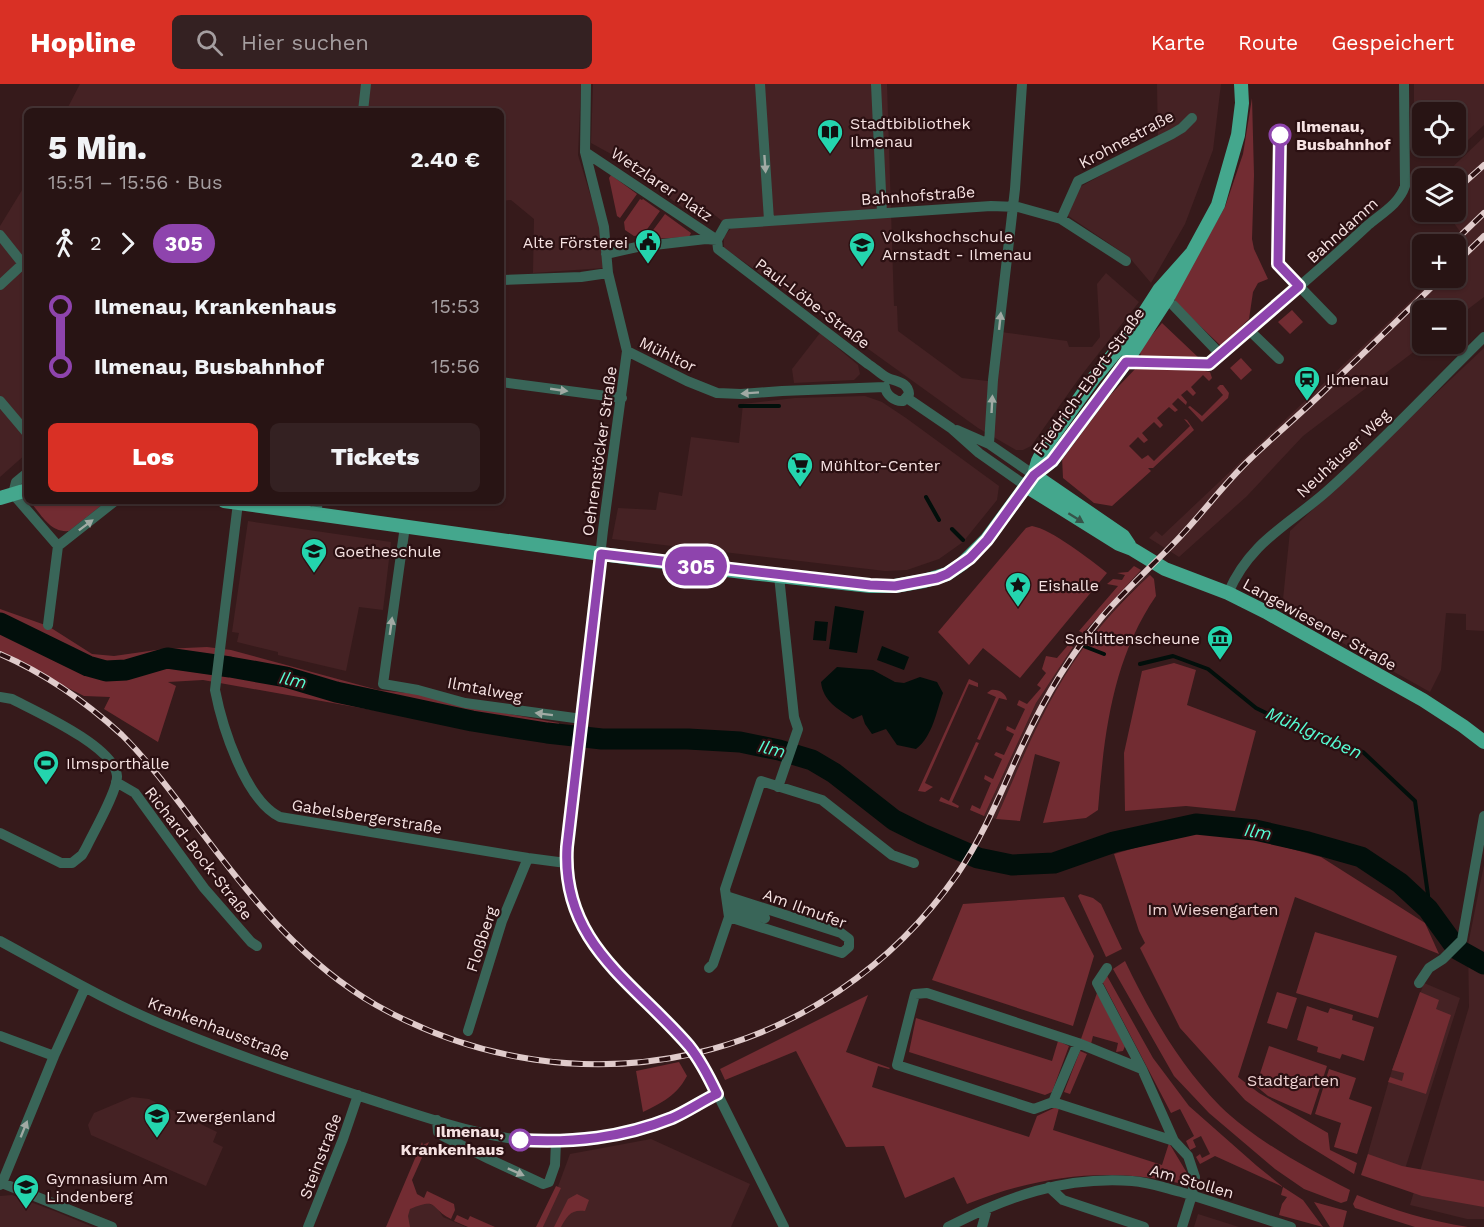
<!DOCTYPE html>
<html lang="de">
<meta charset="utf-8">
<style>
:root{--surface:#281414;--page:#342122;--text:#f1f3f6;--muted:#a59ea0;--line:#443334;--accent:#d93025}
body{margin:0;font-family:"Work Sans",sans-serif;background:var(--page);color:var(--text);height:100vh;display:flex;flex-direction:column;font-size:22px;white-space:nowrap}
*{box-sizing:border-box;margin:0}
p{font-size:20px;color:var(--muted)}
.icon{flex:none;width:33px;height:33px;fill:none;stroke:currentColor;stroke-width:2;stroke-linecap:round;stroke-linejoin:round}
.map{position:relative;flex:1;overflow:hidden}
.details{position:absolute;left:24px;top:24px;width:480px;height:396px;display:flex;flex-direction:column;background:var(--surface);border-radius:9px;box-shadow:0 2px 4px #0004,0 0 0 2px var(--line)}
.details>*{flex:none}
.badge{padding:0 12px;border-radius:20px;font-size:21px;line-height:39px}
.tools{position:absolute;left:1412px;top:18px;display:grid;gap:12px}
.tools a{display:grid;place-items:center;width:54px;height:54px;border-radius:9px;background:var(--surface);box-shadow:0 2px 4px #0004,0 0 0 2px var(--line);font-size:30px}
.map>.badge{position:absolute;translate:-50% -50%;box-shadow:0 0 0 3px #fff}
.legs{display:flex;align-items:center;gap:9px;height:66px;padding:0 24px;font-size:20px}
.legs p{margin-inline-start:auto}
.headline{display:flex;align-items:center;justify-content:space-between;height:102px;padding:0 24px}
h1{font-size:33px;font-weight:800;line-height:45px}
.primary-button{display:flex;gap:12px;margin-top:auto;padding:12px 24px}
.primary-button a{flex:1;height:69px;border-radius:9px;background:var(--accent);color:#fff;font-size:24px;font-weight:800;line-height:69px;text-align:center}
.primary-button a+a{background:var(--page);color:var(--text)}
ul{padding:0 24px;list-style:none}
li{display:flex;align-items:center;gap:21px;height:60px;font-size:22px}
li i{display:grid;place-items:center;width:9px;height:100%;margin:0 8px;background:currentColor}
li i::after{content:'';width:15px;height:15px;margin:-8px;border:4px solid;border-radius:50%;background:var(--surface)}
li p{margin-inline-start:auto}
li:first-child i{background:linear-gradient(#0000 50%,currentColor 0)}
li:last-child i{background:linear-gradient(currentColor 50%,#0000 0)}
header{display:flex;align-items:center;gap:36px;box-sizing:border-box;height:84px;padding:0 30px;background:var(--accent);color:#fff}
header strong{font-size:28px}
nav{display:flex;gap:33px;margin-inline-start:auto;font-size:21px}
.search{width:420px;height:54px;background:var(--page);display:flex;align-items:center;gap:15px;box-sizing:border-box;padding:0 21px;border-radius:9px;color:var(--muted);font-size:22px}
.map>svg:first-child{display:block}
.built{fill:#452224}
.green{fill:#722c32}
.water{fill:#020f0b}
.lines{fill:none;stroke-linecap:round;stroke-linejoin:round}
.stream{stroke:#020f0b;stroke-width:4}
.river{stroke:#020f0b;stroke-width:21}
.minor{stroke:#396558;stroke-width:10}
.major{stroke:#44a78d;stroke-width:14}
.rail-casing{stroke:#e0cbcb;stroke-width:6}
.rail{stroke:#2b1012;stroke-width:4;stroke-dasharray:11;stroke-linecap:butt}
.oneway{fill:#a1aaa4}
.oneway2{fill:#365449}
.line-1-casing{stroke:#fff;stroke-width:14}
.line-1{stroke:#8e44ad;stroke-width:9}
.stop-1-dot{fill:#fff;stroke:#8e44ad;stroke-width:3}
.labels{text-anchor:middle;stroke-width:4.5;stroke-linejoin:round;paint-order:stroke}
.poi-label{font-size:16px;fill:#f6e2e2;stroke:#2b1012;text-anchor:start}
.stop-label{font-size:16px;font-weight:bold;fill:#f6e2e2;stroke:#2b1012;text-anchor:start}
.street-label{font-size:16px;fill:#f6e2e2;stroke:#2b1012}
.park-label{font-size:16px;fill:#eed3d3;stroke:#2b1012}
.water-label{font-size:18px;font-style:italic;fill:#57fdd4;stroke:#2b1012}
</style>
<header>
<strong>Hopline</strong>
<div class="search"><svg class="icon" aria-label="search" viewBox="0 0 24 24"><circle cx="10" cy="10" r="6"/><path d="M15 15l6 6"/></svg>Hier suchen</div>
<nav><a>Karte</a><a>Route</a><a>Gespeichert</a></nav>
</header>
<div class="map">
<svg width="1484" height="1143" viewBox="0 0 1484 1143">
<rect width="100%" height="100%" fill="#361a1b"/>
<path class="built" d="M80,0H581L578,71L599,139L603,184L533,189L534,135L511,116L501,117V27H66Z
M593,0H887L894,222H897L898,247L962,294L996,298L1001,248L1067,257L1069,263H1092L1100,253L1097,200L1106,189L1139,218L1080,293L1031,362L1023,366H1016L978,344L853,254L724,164V153L731,144L707,125L687,127L621,78L622,76L591,59Z
M1157,0H1221L1213,66L1185,140L1151,199L1129,173L1067,131L1078,104L1158,60Z
M1414,0H1484V41L1468,56L1455,43V28H1422V54L1414,62Z
M1484,53V213L1455,235V226H1422V260H1424L1303,352L1247,412L1179,473L1149,454L1156,447L1162,452L1435,194H1455V174L1469,160L1446,128H1455V94H1441Z
M27,98V369L0,393V142Z
M820,249L858,281L860,290L854,296L794,299L792,285Z
M1484,264V547L1466,546V530L1446,529L1441,586L1430,608L1282,525L1290,447Z
M865,312L882,318L906,334L999,402L997,416L963,458L939,475L907,486L885,487L612,455L618,424L656,426L659,408L682,412L691,353L739,359L743,320L795,314Z
M248,437L391,458L383,526L359,523L346,587L278,571V568L237,558L239,549L232,548Z
M1141,486L1150,491L1124,515L1089,557L1068,588L1034,651L996,735L984,732L1036,619L1049,599L1083,549Z
M1484,781V1135H1467L1410,1121L1469,923L1468,861Z
M1424,899L1460,914L1404,1088L1366,1076L1392,986Z
M132,1013L149,1015L217,1048L213,1058L223,1063L206,1102L91,1051L88,1041L94,1029Z
M651,1055L750,1100L731,1143H543L570,1070Z
M12,1111L57,1128L93,1143H0V1112Z
M403,1115L420,1117L436,1122L443,1133L466,1143H391Z
M1198,1130L1239,1143H1194Z"/>
<path class="green" d="M1252,14L1254,91L1252,155L1254,165L1268,195L1258,199L1253,208L1249,235L1221,262L1175,218V210L1225,123L1243,70Z
M611,91L637,110L620,134L617,132L609,94Z
M640,115L642,116L643,115L660,127L643,151L634,152L625,146L624,138Z
M665,130L691,149L689,153L651,155L648,153Z
M1292,226L1303,238L1290,250L1278,238Z
M1162,239L1200,275L1141,272L1139,266Z
M1241,274L1252,286L1241,296L1230,284Z
M1137,283H1206L1205,287L1210,288L1212,294L1209,297L1203,291L1191,303L1196,309L1193,312L1187,306L1181,311L1187,318L1186,321L1178,314L1172,320L1178,326L1175,328L1169,323L1157,334L1163,341L1160,344L1154,338L1142,349L1148,356L1144,359L1138,353L1129,362L1142,375L1148,371L1154,377L1190,342L1184,335L1187,336L1194,346L1153,384H1148L1151,387L1112,422L1094,419L1063,394L1062,373L1095,327Z
M1220,301H1223L1229,309L1228,314L1202,338L1188,323L1190,322L1202,332L1223,311L1217,304Z
M48,417H107L69,447C51,449 42,432 32,420Z
M1032,442C1051,445 1091,476 1107,489L1020,594L983,564L969,581L938,548L1026,444Z
M1134,482L1141,486L1083,549L1079,547L1118,502L1107,500L1113,495L1122,496L1125,491L1117,489L1128,488Z
M1150,491L1154,495L1156,512C1112,576 1104,651 1098,726L1086,734L1043,739L1060,678L1035,670L1020,737L996,735C1021,678 1045,617 1082,566C1102,539 1125,514 1150,491Z
M0,525L48,542L92,570L114,572L163,565L207,563L231,566L378,606L417,610L466,622L559,639L558,645L567,646L564,660L203,596L168,598L176,602L158,658L104,625L110,613L84,612L0,570Z
M1069,560L1073,563L1036,619L984,732L970,726L972,721L980,725L991,699L984,695L985,691L993,695L1002,675L994,671L996,668L1004,671L1014,650L1006,646L1007,642L1015,646L1025,625L1017,621L1019,616L1027,620L1041,604L1037,601L1046,589L1042,585L1046,572L1057,574Z
M1174,579L1196,586L1187,621L1256,647L1235,727L1186,722L1125,727L1124,669L1142,587Z
M969,595L978,599V603L969,600L925,699L933,703L925,708L918,707Z
M991,606C998,605 1006,609 1007,616L999,614L980,656L977,655L996,613L987,609Z
M976,658L979,659L952,718L959,722L958,724L939,717L941,713L949,717Z
M1194,747L1259,756L1321,773L1425,839L1439,870L1295,813L1238,993L1259,1009L1328,1049L1330,1066L1357,1079L1354,1090L1299,1056L1245,1016L1180,944L1140,864L1145,859L1139,847L1114,770Z
M1080,810L1093,814L1101,820L1122,865L1106,873L1078,812Z
M1064,813L1094,872L1073,942L932,896L963,820Z
M1315,848L1397,872L1378,934L1296,909Z
M1125,877C1150,929 1179,980 1220,1022C1255,1056 1306,1084 1350,1106L1347,1117L1341,1119L1304,1105L1275,1085L1209,1029L1174,992L1113,885Z
M1106,890L1153,974L1189,1022L1257,1082L1283,1103L1303,1116L1323,1143L1279,1131L1282,1120L1287,1113L1281,1111L1283,1103L1215,1072L1200,1080L1196,1073L1200,1070L1202,1074L1210,1070L1201,1052L1193,1056L1196,1063L1190,1066L1186,1057L1194,1052L1180,1025L1171,1029L1102,897Z
M1098,906L1125,962L1123,967L1116,968L1118,959L1093,952L1091,960L1081,955Z
M1277,908L1297,914L1287,945L1267,939Z
M1420,908L1439,916L1436,925L1451,931L1426,1010L1388,998L1390,993L1402,997L1404,989L1392,986Z
M868,911L846,968L890,984L889,985L878,982L872,1003L1029,1053L1037,1032L1054,1024H1059L1053,1046L1162,1081L1169,1059L1187,1089L1188,1095L1183,1100C1110,1082 1036,1092 967,1120L954,1093L905,1114L884,1062L846,1063L796,967L725,996L720,985Z
M1307,922L1328,929L1330,924L1353,931L1352,936L1374,943L1364,977L1342,970L1340,975L1317,968L1318,963L1297,956Z
M916,934L1052,977L1058,957L1069,962L1052,1008L1045,1011L909,968Z
M1269,962L1327,982L1311,1031L1268,1012L1256,1002Z
M1080,967L1087,970L1070,1010L1064,1008Z
M679,978L687,992C676,1012 663,1018 643,1028L636,987Z
M1329,985L1356,994L1349,1015L1372,1023L1357,1070L1334,1063L1341,1039L1315,1030Z
M422,1058L423,1061L429,1058L412,1096L417,1110L424,1114L427,1107L454,1120L455,1126L451,1135C429,1124 439,1113 410,1125L408,1132L410,1143H386Z
M1368,1070L1402,1082L1484,1097V1123L1422,1112L1361,1091Z
M556,1102L561,1104L543,1143H536Z
M577,1110L589,1116L585,1127C571,1125 567,1132 561,1143H554L568,1115Z
M1357,1111C1393,1126 1429,1137 1468,1143H1415L1355,1124L1353,1120Z
M1314,1118L1347,1127L1343,1143H1330Z
M457,1131L468,1136L470,1132L495,1143H468L454,1137Z"/>
<path class="water" d="M835,522L864,527L857,569L829,565Z
M815,537L828,538L826,557L813,556Z
M882,562L909,573L904,586L877,576Z
M837,583L873,586L895,598L904,599L920,593L937,598L943,609C936,628 933,652 916,665L897,661L886,645L872,650L865,640L862,631L853,635C838,625 823,617 821,598Z"/>
<g class="lines">
<path class="stream" d="M740,322H779
M926,413L939,436
M952,445L963,456
M1076,556L1086,563L1104,570
M1140,580L1173,572L1208,585L1256,624L1311,651L1337,658L1363,668L1415,717L1428,811V825"/>
<path class="river" d="M0,539L88,582L106,587L126,586L167,574L230,583L286,593L336,608L472,637L547,649L602,655H688L740,658L779,666L812,676L834,689L894,736L922,750L978,774L1012,781L1054,779L1114,758L1196,740L1255,746L1308,758L1361,773L1400,799L1428,825L1457,865L1484,880"/>
<path class="minor" d="M586,0L585,68L604,143L608,189L627,267L603,446L567,763V787L577,828L588,854L596,866L690,964L705,985L784,1143
M760,0L769,136
M876,0L882,129
M363,27L366,0
M585,68L717,156
M1061,135L1078,97L1172,50L1182,44L1192,34
M0,151L23,180
M606,170L637,163L706,155L717,156
M501,196L581,193L608,189
M0,201L27,176
M1299,202L1332,236
M1173,221L1220,270
M1249,246L1279,275
M627,267L687,297L717,309L741,310L782,307L885,303
M1209,280C1262,234 1317,189 1368,141C1382,129 1399,120 1405,102L1404,0
M501,298L622,314
M885,303C886,311 895,318 903,317L909,310C908,298 897,298 888,294C881,291 875,284 868,280L718,165L717,156L726,140L991,122L1018,123L1061,135L1126,177
M907,314L951,344L979,369L1026,402
M0,317L27,349
M957,346L989,360L1034,391
M989,360L993,296L1015,105L1022,0
M27,389L16,398L13,410L58,462
M238,419L215,606C222,642 245,716 280,733L528,774L566,779
M316,430L318,417
M405,442L383,600L418,606L465,619L582,635
M1228,509C1250,458 1287,442 1326,408C1381,359 1431,305 1484,253
M48,541L58,462L115,417
M0,613L12,615C37,628 115,663 117,692C118,706 93,749 86,764L82,771L72,779H61L0,749
M116,698L135,709L204,804L251,858L257,862
M778,703L798,645L794,633L779,492
M726,812L841,849L849,855V863L842,869L729,833
M728,823L765,834
M0,857C57,888 113,921 173,945C240,973 310,996 378,1018C433,1036 501,1060 559,1058C596,1057 639,1048 673,1033C689,1026 703,1017 717,1009
M709,884L713,880L729,833L725,805L761,697L822,716L892,771L914,779
M1107,884L1097,899L1142,985L1174,1057L1188,1072L1195,1093L1192,1111L1182,1143
M1419,899L1429,884L1443,875L1462,856L1484,732
M468,947L502,837L528,774
M0,952L54,972
M1142,985L1078,959L927,909L915,910L897,981L1034,1025L1053,1018L1174,1057
M1053,1018L1078,959
M437,1036L438,1048L443,1052L489,1075L543,1100L549,1098L555,1081L556,1058
M2,1099L54,972L85,904
M0,1101L2,1099L112,1143
M1049,1103L1063,1116L1144,1143
M308,1143L343,1055L358,1011
M948,1143C1007,1113 1063,1092 1132,1097C1149,1098 1165,1104 1181,1108C1218,1119 1254,1132 1291,1143
M982,1143L987,1125"/>
<path class="major" d="M1034,391L1052,377L1126,278L1167,215L1218,121L1238,51L1242,19L1241,0
M1034,391L1123,452L1129,461
M1026,402L1119,460L1132,465L1165,485L1228,509L1266,528L1423,616L1463,642L1484,658
M0,414L27,406
M224,417L601,470L751,489L870,502H895L924,497L947,490L962,480L987,455L1034,391L1038,377L1045,363L1094,294L1132,248L1159,206L1191,170"/>
<g class="rail-casing">
<path id="rail" d="M1455,107L1484,81
M1458,154L1484,129
M1455,180L1484,152
M0,570C44,589 86,618 122,651C152,681 177,716 203,750C252,815 303,879 376,921C579,1035 824,981 958,789C986,748 1003,702 1024,658C1045,613 1070,571 1102,533C1125,506 1152,482 1177,456C1202,430 1223,401 1249,376C1273,353 1298,332 1322,309C1362,271 1402,232 1441,194"/>
</g>
<use href="#rail" class="rail"/>
</g>
<defs><path id="oneway-solid" d="M-6-.8H1V-3.2L6.5 0L1 3.2V.8H-6Z" transform="scale(1.5)"/></defs>
<g class="oneway">
<use href="#oneway-solid" transform="translate(765 80) rotate(86)"/>
<use href="#oneway-solid" transform="translate(1000 237) rotate(-84)"/>
<use href="#oneway-solid" transform="translate(559 306) rotate(8)"/>
<use href="#oneway-solid" transform="translate(750 309) rotate(176)"/>
<use href="#oneway-solid" transform="translate(992 320) rotate(-87)"/>
<use href="#oneway-solid" transform="translate(86 441) rotate(-37)"/>
<use href="#oneway-solid" transform="translate(391 542) rotate(-82)"/>
<use href="#oneway-solid" transform="translate(544 630) rotate(-173)"/>
<use href="#oneway-solid" transform="translate(24 1045) rotate(-68)"/>
<use href="#oneway-solid" transform="translate(516 1088) rotate(24)"/>
</g>
<use class="oneway2" href="#oneway-solid" transform="translate(1076 434) rotate(32)"/>
<g class="lines">
<g class="line-1-casing">
<path id="line-1" d="M520,1056C573,1059 622,1054 672,1034C688,1027 702,1017 717,1010C709,993 701,977 689,962C634,898 561,860 567,763L601,470L870,501L895,502L937,494L947,490L970,474L987,456L1034,391L1052,377L1126,278L1209,280L1299,202L1278,180L1280,51"/>
</g>
<use href="#line-1" class="line-1"/>
</g>
<defs>
<g id="library-pin" transform="scale(1.35)"><path d="M0 17L-7.5 6A9.5 9.5 0 1 1 7.5 6Z" fill="#24d5ae" stroke="#2b1012"/><path d="M-6-4Q-3-5.5-.7-3.5V5Q-3 3-6 4ZM6-4Q3-5.5 .7-3.5V5Q3 3 6 4Z" fill="#111"/></g>
<g id="civic-pin" transform="scale(1.35)"><path d="M0 17L-7.5 6A9.5 9.5 0 1 1 7.5 6Z" fill="#24d5ae" stroke="#2b1012"/><path d="M-.6-6.5H3V-4.5H.6V-3L4-1V1h2V6H-6V1h2V-1L-.6-3ZM-1.2 2.5V6h2.4V2.5Z" fill="#111"/></g>
<g id="university-pin" transform="scale(1.35)"><path d="M0 17L-7.5 6A9.5 9.5 0 1 1 7.5 6Z" fill="#24d5ae" stroke="#2b1012"/><path d="M0-5L7-2L0 1L-7-2ZM-4 1L0 2.5L4 1V4Q0 6-4 4Z" fill="#111"/></g>
<g id="station-pin" transform="scale(1.35)"><path d="M0 17L-7.5 6A9.5 9.5 0 1 1 7.5 6Z" fill="#24d5ae" stroke="#2b1012"/><path d="M-3-6H3Q5-6 5-4V2Q5 4 3 4L4.5 6H3L1.5 4h-3L-3 6H-4.5L-3 4Q-5 4-5 2V-4Q-5-6-3-6ZM-3.5-4v3h7v-3ZM-3.5 1v1.5H-2V1ZM2 1v1.5H3.5V1Z" fill="#111"/></g>
<g id="supermarket-pin" transform="scale(1.35)"><path d="M0 17L-7.5 6A9.5 9.5 0 1 1 7.5 6Z" fill="#24d5ae" stroke="#2b1012"/><path d="M-6-5.5h2.5l.6 2H6L4.5 2H-2.5L-4.4-4H-6ZM-1.5 3.2a1.3 1.3 0 1 0 .1 0ZM3 3.2a1.3 1.3 0 1 0 .1 0Z" fill="#111"/></g>
<g id="school-pin" transform="scale(1.35)"><path d="M0 17L-7.5 6A9.5 9.5 0 1 1 7.5 6Z" fill="#24d5ae" stroke="#2b1012"/><path d="M0-5L7-2L0 1L-7-2ZM-4 1L0 2.5L4 1V4Q0 6-4 4Z" fill="#111"/></g>
<g id="sight-pin" transform="scale(1.35)"><path d="M0 17L-7.5 6A9.5 9.5 0 1 1 7.5 6Z" fill="#24d5ae" stroke="#2b1012"/><path d="M0-6L1.8-2.2L6-1.7L2.9 1.2L3.7 5.4L0 3.3L-3.7 5.4L-2.9 1.2L-6-1.7L-1.8-2.2Z" fill="#111"/></g>
<g id="museum-pin" transform="scale(1.35)"><path d="M0 17L-7.5 6A9.5 9.5 0 1 1 7.5 6Z" fill="#24d5ae" stroke="#2b1012"/><path d="M0-6L6-3V-2H-6V-3ZM-5-1h2V3h-2ZM-1-1h2V3h-2ZM3-1h2V3H3ZM-6 4H6V6H-6Z" fill="#111"/></g>
<g id="stadium-pin" transform="scale(1.35)"><path d="M0 17L-7.5 6A9.5 9.5 0 1 1 7.5 6Z" fill="#24d5ae" stroke="#2b1012"/><path d="M0-5a6.5 5 0 1 0 0 10a6.5 5 0 1 0 0-10ZM-3.5-1.8h7v3.6h-7Z" fill="#111"/></g>
</defs>
<g fill-rule="evenodd">
<use href="#library-pin" x="830" y="48"/>
<use href="#civic-pin" x="648" y="158"/>
<use href="#university-pin" x="862" y="161"/>
<use href="#station-pin" x="1307" y="295"/>
<use href="#supermarket-pin" x="800" y="381"/>
<use href="#school-pin" x="314" y="467"/>
<use href="#sight-pin" x="1018" y="501"/>
<use href="#museum-pin" x="1220" y="554"/>
<use href="#stadium-pin" x="46" y="679"/>
<use href="#school-pin" x="157" y="1032"/>
<use href="#school-pin" x="26" y="1103"/>
</g>
<g class="stop-1-dot">
<circle cx="1280" cy="51" r="10"/>
<circle cx="520" cy="1056" r="10"/>
</g>
<g class="labels">
<g class="poi-label">
<text x="850" y="45">Stadtbibliothek<tspan x="850" dy="18">Ilmenau</tspan></text>
<text x="882" y="158">Volkshochschule<tspan x="882" dy="18">Arnstadt - Ilmenau</tspan></text>
<text x="628" y="164" text-anchor="end">Alte Försterei</text>
<text x="1326" y="301">Ilmenau</text>
<text x="820" y="387">Mühltor-Center</text>
<text x="334" y="473">Goetheschule</text>
<text x="1038" y="507">Eishalle</text>
<text x="1200" y="560" text-anchor="end">Schlittenscheune</text>
<text x="66" y="685">Ilmsporthalle</text>
<text x="176" y="1038">Zwergenland</text>
<text x="46" y="1100">Gymnasium Am<tspan x="46" dy="18">Lindenberg</tspan></text>
</g>
<g class="stop-label">
<text x="1296" y="48">Ilmenau,<tspan x="1296" dy="18">Busbahnhof</tspan></text>
<text x="504" y="1053" text-anchor="end">Ilmenau,<tspan x="504" dy="18">Krankenhaus</tspan></text>
</g>
<g class="street-label">
<text transform="translate(1126 55) rotate(-28)" y="6">Krohnestraße</text>
<text transform="translate(662 100) rotate(34)" y="6">Wetzlarer Platz</text>
<text transform="translate(918 111) rotate(-4)" y="6">Bahnhofstraße</text>
<text transform="translate(1342 146) rotate(-42)" y="6">Bahndamm</text>
<text transform="translate(813 219) rotate(37)" y="6">Paul-Löbe-Straße</text>
<text transform="translate(668 270) rotate(26)" y="6">Mühltor</text>
<text transform="translate(1088 297) rotate(-54)" y="6">Friedrich-Ebert-Straße</text>
<text transform="translate(599 367) rotate(-82)" y="6">Oehrenstöcker Straße</text>
<text transform="translate(1343 369) rotate(-43)" y="6">Neuhäuser Weg</text>
<text transform="translate(1320 540) rotate(29)" y="6">Langewiesener Straße</text>
<text transform="translate(485 605) rotate(11)" y="6">Ilmtalweg</text>
<text transform="translate(367 732) rotate(9)" y="6">Gabelsbergerstraße</text>
<text transform="translate(199 769) rotate(52)" y="6">Richard-Bock-Straße</text>
<text transform="translate(805 824) rotate(20)" y="6">Am Ilmufer</text>
<text transform="translate(481 855) rotate(-72)" y="6">Floßberg</text>
<text transform="translate(219 944) rotate(21)" y="6">Krankenhausstraße</text>
<text transform="translate(320 1072) rotate(-69)" y="6">Steinstraße</text>
<text transform="translate(1192 1097) rotate(16)" y="6">Am Stollen</text>
</g>
<g class="park-label">
<text x="1213" y="831">Im Wiesengarten</text>
<text x="1293" y="1002">Stadtgarten</text>
</g>
<g class="water-label">
<text transform="translate(293 596) rotate(12)" y="6">Ilm</text>
<text transform="translate(1314 649) rotate(24)" y="6">Mühlgraben</text>
<text transform="translate(772 665) rotate(14)" y="6">Ilm</text>
<text transform="translate(1258 748) rotate(10)" y="6">Ilm</text>
</g>
</g>
</svg>
<div class="tools">
<a><svg class="icon" aria-label="locate" viewBox="0 0 24 24"><circle cx="12" cy="12" r="6"/><path d="M12 2v4M12 18v4M2 12h4M18 12h4"/></svg></a>
<a><svg class="icon" aria-label="layers" viewBox="0 0 24 24"><path d="M12 4l9 5-9 5-9-5zM3 14l9 5 9-5"/></svg></a>
<a>+</a>
<a>−</a>
</div>
<b class="badge" style="left:696px;top:482px;background:#8e44ad;color:#fff">305</b>
<section class="details">
<div class="headline"><div><h1>5 Min.</h1><p>15:51 – 15:56 · Bus</p></div><b>2.40 €</b></div>
<div class="legs"><svg class="icon" aria-label="walk" viewBox="0 0 24 24"><circle cx="13" cy="4" r="2"/><path d="M13 8l-2 6 4 7M11 14l-3 7M7 12l3-4h3l4 4"/></svg>2<svg class="icon" aria-label="forward" viewBox="0 0 24 24"><path d="M9 5l7 7-7 7"/></svg><b class="badge" style="background:#8e44ad;color:#fff">305</b></div>
<ul>
<li><i style="color:#8e44ad"></i><b>Ilmenau, Krankenhaus</b><p>15:53</p></li>
<li><i style="color:#8e44ad"></i><b>Ilmenau, Busbahnhof</b><p>15:56</p></li>
</ul>
<div class="primary-button"><a>Los</a><a>Tickets</a></div>
</section>
</div>
